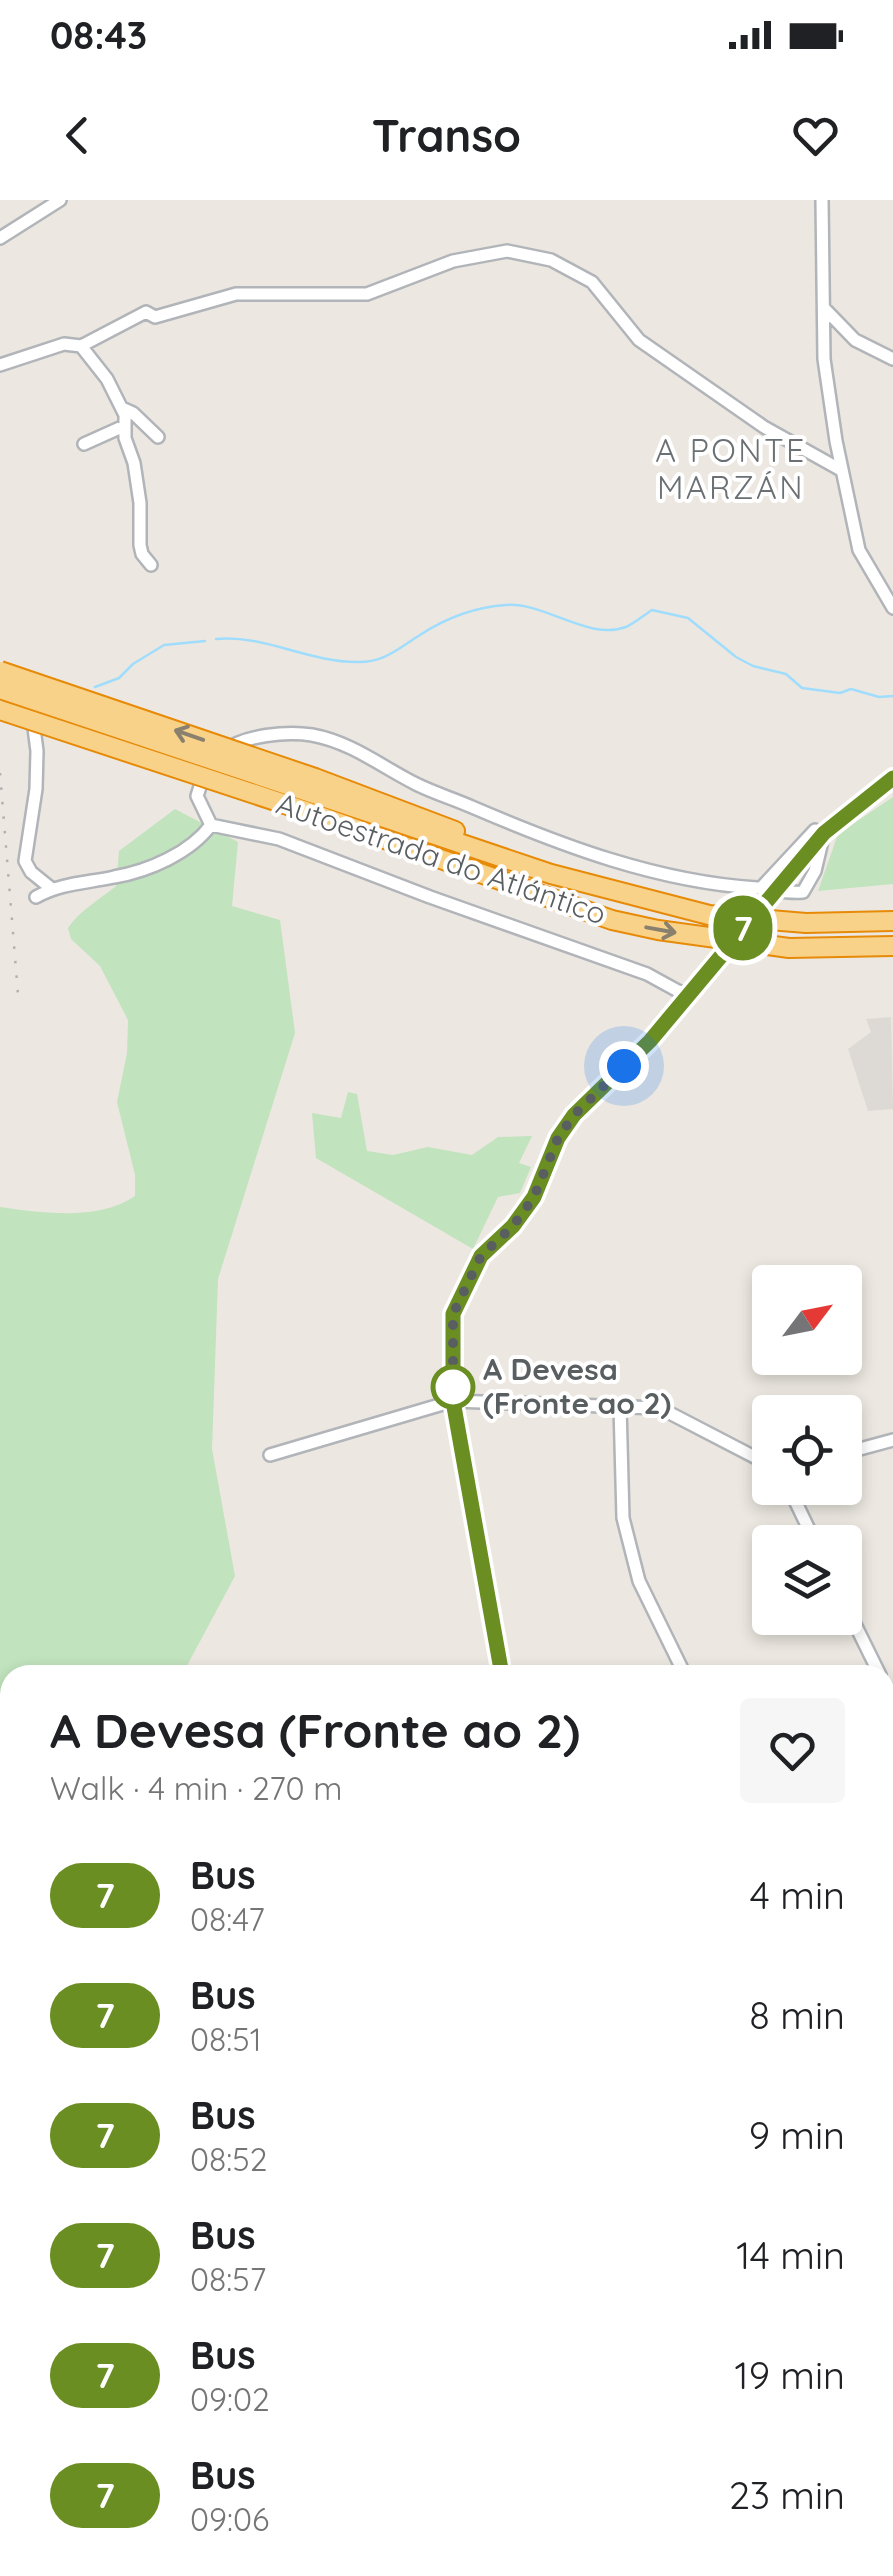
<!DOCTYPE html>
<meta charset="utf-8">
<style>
:root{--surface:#fff;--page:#f6f6f6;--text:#202124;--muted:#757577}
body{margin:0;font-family:Quicksand,sans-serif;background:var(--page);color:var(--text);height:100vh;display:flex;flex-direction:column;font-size:38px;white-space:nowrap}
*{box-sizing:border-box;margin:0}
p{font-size:32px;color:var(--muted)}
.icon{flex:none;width:55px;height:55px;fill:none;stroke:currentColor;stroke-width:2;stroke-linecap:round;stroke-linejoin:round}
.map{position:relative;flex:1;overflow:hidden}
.drawer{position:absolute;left:0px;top:1465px;width:895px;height:912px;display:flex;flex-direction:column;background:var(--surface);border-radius:30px 30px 0 0;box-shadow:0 5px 15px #0003}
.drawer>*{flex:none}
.badge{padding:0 20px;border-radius:32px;font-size:35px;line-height:65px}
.needle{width:65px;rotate:58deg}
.fabs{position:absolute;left:752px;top:1065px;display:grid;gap:20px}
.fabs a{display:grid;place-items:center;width:110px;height:110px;border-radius:10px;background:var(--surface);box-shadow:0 5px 15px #0003;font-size:50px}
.you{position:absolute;width:50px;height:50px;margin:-25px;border:8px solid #fff;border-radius:50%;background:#1a73e8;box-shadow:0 0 0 15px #1a73e833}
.map>.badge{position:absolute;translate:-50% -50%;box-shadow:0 0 0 5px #fff}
.round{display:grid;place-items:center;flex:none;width:105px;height:105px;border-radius:10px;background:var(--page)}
.head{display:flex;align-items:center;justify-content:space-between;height:170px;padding:0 50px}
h1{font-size:48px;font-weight:800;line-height:75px}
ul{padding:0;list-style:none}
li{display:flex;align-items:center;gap:30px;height:120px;padding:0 50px}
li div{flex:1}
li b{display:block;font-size:38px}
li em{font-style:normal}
li .badge{min-width:110px;font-weight:700;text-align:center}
.status{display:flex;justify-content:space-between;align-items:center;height:70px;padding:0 50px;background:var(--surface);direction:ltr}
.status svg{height:28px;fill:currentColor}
header{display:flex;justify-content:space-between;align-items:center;height:130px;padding:0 50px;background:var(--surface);font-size:45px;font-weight:800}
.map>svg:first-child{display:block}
.industrial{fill:#dddad5}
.green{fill:#c1e3bd}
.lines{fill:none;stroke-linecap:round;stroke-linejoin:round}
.stream{stroke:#a0ddfc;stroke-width:2.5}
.minor-casing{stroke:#b1b4b8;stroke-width:16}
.highway-casing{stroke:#e68a07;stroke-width:22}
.minor{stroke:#fff;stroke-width:11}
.highway{stroke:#f9d28a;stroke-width:18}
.rail{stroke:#b0b1b1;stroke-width:2.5;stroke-dasharray:2.5 12;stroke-linecap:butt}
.minor-bridge-casing{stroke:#b1b4b8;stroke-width:16;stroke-linecap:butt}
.highway-bridge-casing{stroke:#e68a07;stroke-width:22;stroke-linecap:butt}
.minor-bridge{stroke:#fff;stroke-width:11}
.highway-bridge{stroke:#f9d28a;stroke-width:18}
.oneway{stroke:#89816d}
.line-casing{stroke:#fff;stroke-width:22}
.line{stroke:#6b8e23;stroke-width:15}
.walk{stroke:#595e61;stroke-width:10;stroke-dasharray:0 18}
.stop-dot{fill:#fff;stroke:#6b8e23;stroke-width:5}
.labels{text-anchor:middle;stroke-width:8;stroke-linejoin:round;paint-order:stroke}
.street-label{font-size:30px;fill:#595e61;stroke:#fff}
.stop-label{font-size:30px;font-weight:bold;fill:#595e61;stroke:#fff;text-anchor:start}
.neighbourhood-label{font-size:32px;letter-spacing:2.5px;fill:#6a7073;stroke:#fff}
</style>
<div class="status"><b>08:43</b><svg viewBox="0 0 49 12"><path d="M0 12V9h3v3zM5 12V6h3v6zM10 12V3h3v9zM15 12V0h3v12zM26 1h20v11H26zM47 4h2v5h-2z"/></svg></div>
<header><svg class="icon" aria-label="back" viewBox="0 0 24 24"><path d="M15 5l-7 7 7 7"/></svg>Transo<svg class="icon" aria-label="heart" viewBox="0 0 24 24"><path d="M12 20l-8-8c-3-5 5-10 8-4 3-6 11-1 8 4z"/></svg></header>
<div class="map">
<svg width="893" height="2376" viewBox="0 0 893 2376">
<rect width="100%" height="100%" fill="#ece8e1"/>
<path class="industrial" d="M891,817L893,909L868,911L848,849L871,832L866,819Z"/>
<path class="green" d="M893,597V684L818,691L838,634Z
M175,609L238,642L232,706L280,720L295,833L218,1079L212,1249L235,1376L182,1475H10V1577L0,1580V1007C42,1013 99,1021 135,996V975L117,902L127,853L128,820L100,766L71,739L68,728C78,712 100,699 116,686L119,651Z
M348,892L357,894L367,951L393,955L428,947L472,955L498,937L532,936L519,963L531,967L520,993L498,997L473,1049L316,958L312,913L341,918Z
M0,1739L10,1775V1905L0,1903Z"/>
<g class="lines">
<path class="stream" d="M216,439C264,434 309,463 359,462C385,462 399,448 420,435C446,418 475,407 506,405C545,402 588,441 626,427C635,423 644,415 652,410L688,418L736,457L753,466L786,474L802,488L840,493L851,489L879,497L893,496
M95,487L119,478L133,464L164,445L205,441"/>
<g class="minor-casing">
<path id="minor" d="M822,0L824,159L836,241L859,350L893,408
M0,38L60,0
M824,108L855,140L893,159
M81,146L107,179L125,215V238L134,263L140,303V345L142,354L151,365
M0,165L64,144L81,146L146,112L155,117L236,94H367L453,61L507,51L551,60L592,82L639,140L764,227L841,270
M122,208L133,213L158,237
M84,244L124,226
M9,500L32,513L37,551L36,589L25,661L31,672L52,689
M225,551C243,535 288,531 312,535C351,542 382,567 416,584C434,593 454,599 472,607C563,646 658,682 757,688C773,689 786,694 803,692L815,671L824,633
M205,571L197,596L211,625L279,639L430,697L647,774L678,791L688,793
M790,674L844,615L893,578
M761,688L815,630L824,633
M36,697C61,683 87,683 114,677C149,671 190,653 211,625
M620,1206L623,1318L639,1381L685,1475
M845,1253L893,1240
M270,1255L453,1201L660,1208L770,1265
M789,1288L815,1342
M845,1404L880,1475
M502,1475L453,1201V1114L481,1056L513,1027L534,997L558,938L575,915L650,841L691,789
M885,1486L893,1502
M885,1788L893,1800
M885,1852L893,1847
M0,2010L10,2013
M0,2163L10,2166
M885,2177L893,2175
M885,2220L893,2224
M729,2368L751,2376"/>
</g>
<g class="highway-casing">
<path id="highway" d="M315,578L455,631
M308,592L551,674L709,715L806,723L893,721
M303,610L612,720L658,730L789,748L893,746"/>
</g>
<use href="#minor" class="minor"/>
<use href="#highway" class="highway"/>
<path class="rail" d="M0,573L18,794
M0,2051L10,2055
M139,2368L140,2376"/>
<g class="minor-bridge-casing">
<path id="minor-bridge" d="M691,789L790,674"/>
</g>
<g class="highway-bridge-casing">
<path id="highway-bridge" d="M0,471L315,578
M0,489L308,592
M0,510L303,610"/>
</g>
<use href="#minor-bridge" class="minor-bridge"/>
<use href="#highway-bridge" class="highway-bridge"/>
</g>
<defs><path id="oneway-shaft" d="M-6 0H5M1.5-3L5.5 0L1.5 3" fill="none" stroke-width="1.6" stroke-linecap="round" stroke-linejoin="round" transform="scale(2.5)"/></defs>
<g class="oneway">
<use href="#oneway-shaft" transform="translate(189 535) rotate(-161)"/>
<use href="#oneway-shaft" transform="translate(661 730) rotate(10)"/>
</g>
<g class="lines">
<g class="line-casing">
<path id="line" d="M502,1475L453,1201V1114L481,1056L513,1026L534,997L558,938L574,915L650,841L824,633L893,578"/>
</g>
<use href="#line" class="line"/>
<path class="walk" d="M453,1187V1201V1114L481,1056L513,1026L534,997L558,938L574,915L624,866"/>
</g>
<circle class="stop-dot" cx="453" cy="1187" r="20"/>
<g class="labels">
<g class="street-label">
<text transform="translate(441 659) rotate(19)" y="10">Autoestrada do Atlántico</text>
</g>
<g class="stop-label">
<text x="483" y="1180">A Devesa<tspan x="483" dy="34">(Fronte ao 2)</tspan></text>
</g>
<g class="neighbourhood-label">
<text x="731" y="262">A PONTE<tspan x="731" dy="37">MARZÁN</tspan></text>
</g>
</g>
</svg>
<div class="fabs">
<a><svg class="needle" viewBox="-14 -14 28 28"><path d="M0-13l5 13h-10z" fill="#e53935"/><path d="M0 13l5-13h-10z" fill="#757577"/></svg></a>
<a><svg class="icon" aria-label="locate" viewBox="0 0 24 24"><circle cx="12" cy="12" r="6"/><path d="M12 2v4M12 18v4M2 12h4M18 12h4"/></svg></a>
<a><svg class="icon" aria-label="layers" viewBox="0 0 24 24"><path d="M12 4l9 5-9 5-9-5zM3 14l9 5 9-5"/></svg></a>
</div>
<div class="you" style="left:624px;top:866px"></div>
<b class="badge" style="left:743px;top:728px;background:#6b8e23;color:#fff">7</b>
<section class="drawer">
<div class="head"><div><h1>A Devesa (Fronte ao 2)</h1><p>Walk · 4 min · 270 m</p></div><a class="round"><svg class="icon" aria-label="heart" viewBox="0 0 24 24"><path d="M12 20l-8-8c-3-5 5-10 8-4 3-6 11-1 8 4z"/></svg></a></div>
<ul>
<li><span class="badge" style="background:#6b8e23;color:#fff">7</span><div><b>Bus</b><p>08:47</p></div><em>4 min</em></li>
<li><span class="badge" style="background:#6b8e23;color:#fff">7</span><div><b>Bus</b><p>08:51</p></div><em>8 min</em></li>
<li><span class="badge" style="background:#6b8e23;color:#fff">7</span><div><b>Bus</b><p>08:52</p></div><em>9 min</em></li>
<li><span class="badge" style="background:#6b8e23;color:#fff">7</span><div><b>Bus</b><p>08:57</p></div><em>14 min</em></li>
<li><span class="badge" style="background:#6b8e23;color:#fff">7</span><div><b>Bus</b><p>09:02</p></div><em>19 min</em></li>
<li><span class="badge" style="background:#6b8e23;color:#fff">7</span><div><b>Bus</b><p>09:06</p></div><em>23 min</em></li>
</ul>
</section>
</div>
